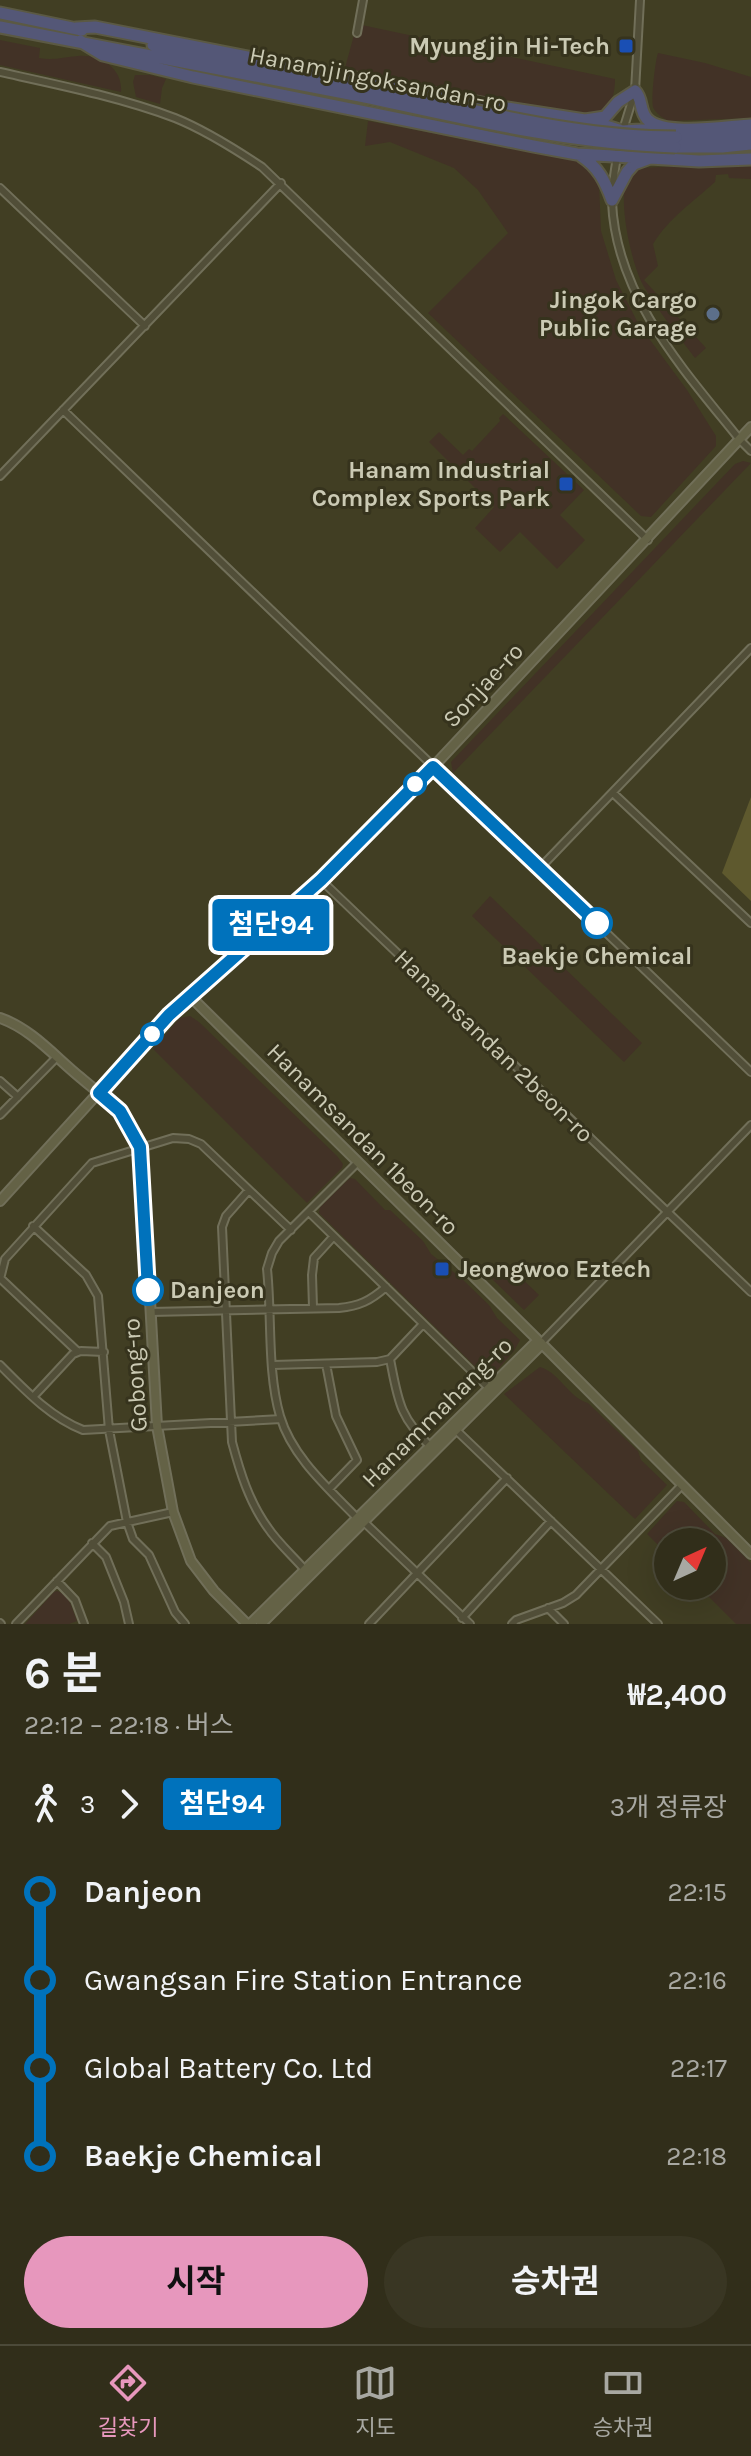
<!DOCTYPE html>
<html lang="ko">
<meta charset="utf-8">
<style>
:root{--surface:#312e1a;--page:#393623;--text:#f1f3f6;--muted:#a8a8a2;--line:#4c4a39;--accent:#e797bd}
body{margin:0;font-family:Karla,"Noto Sans KR",sans-serif;background:var(--page);color:var(--text);height:100vh;display:flex;flex-direction:column;font-size:30px;white-space:nowrap}
*{box-sizing:border-box;margin:0}
p{font-size:26px;color:var(--muted)}
.icon{flex:none;width:44px;height:44px;fill:none;stroke:currentColor;stroke-width:2;stroke-linecap:round;stroke-linejoin:round}
.map{position:relative;height:1624px;overflow:hidden}
.side{display:flex;flex-direction:column;background:var(--surface);flex:1}
.side>*{flex:none}
.badge{padding:0 16px;border-radius:6px;font-size:28px;line-height:52px}
.needle{width:52px;rotate:44deg}
.buttons{position:absolute;left:654px;top:1528px;display:grid;gap:16px}
.buttons a{display:grid;place-items:center;width:72px;height:72px;border-radius:50%;background:var(--surface);box-shadow:0 8px 32px #0002,0 0 0 2px var(--line);font-size:40px}
.map>.badge{position:absolute;translate:-50% -50%;box-shadow:0 0 0 4px #fff}
.legs{display:flex;align-items:center;gap:12px;height:88px;padding:0 24px;font-size:26px}
.legs p{margin-inline-start:auto}
.overview{display:flex;align-items:center;justify-content:space-between;height:136px;padding:0 24px}
h1{font-size:44px;font-weight:700;line-height:60px}
.button{display:flex;gap:16px;margin-top:auto;padding:16px 24px}
.button a{flex:1;height:92px;border-radius:48px;background:var(--accent);color:#111;font-size:32px;font-weight:700;line-height:92px;text-align:center}
.button a+a{background:var(--page);color:var(--text)}
ul{padding:0 24px;list-style:none}
li{display:flex;align-items:center;gap:28px;height:88px;font-size:30px}
li i{display:grid;place-items:center;width:12px;height:100%;margin:0 10px;background:currentColor}
li i::after{content:'';width:20px;height:20px;margin:-10px;border:6px solid;border-radius:50%;background:var(--surface)}
li p{margin-inline-start:auto}
li:first-child i{background:linear-gradient(#0000 50%,currentColor 0)}
li:last-child i{background:linear-gradient(currentColor 50%,#0000 0)}
.menu{display:flex;justify-content:space-around;align-items:center;height:112px;border-top:2px solid var(--line);background:var(--surface);font-size:22px;color:var(--muted)}
.menu a{display:grid;justify-items:center;gap:4px}
.menu .on{color:var(--accent)}
.map>svg:first-child{display:block}
.green{fill:#423226}
.water{fill:#5e592e}
.lines{fill:none;stroke-linecap:round;stroke-linejoin:round}
.street-casing{stroke:#716f59;stroke-width:10}
.secondary-casing{stroke:#716f59;stroke-width:12}
.highway-casing{stroke:#5b5943;stroke-width:15}
.street{stroke:#514e38;stroke-width:6}
.secondary{stroke:#646246;stroke-width:8}
.highway{stroke:#545777;stroke-width:11}
.highway-bridge-casing{stroke:#5b5943;stroke-width:15;stroke-linecap:butt}
.highway-bridge{stroke:#545777;stroke-width:11}
.line-1-casing{stroke:#fff;stroke-width:18}
.line-1{stroke:#0072bc;stroke-width:12}
.transit-dot{fill:#1a4fb4;stroke:#36331d;stroke-width:3}
.service-dot{fill:#5c6f8a;stroke:#36331d;stroke-width:3}
.stop-1-dot{fill:#fff;stroke:#0072bc;stroke-width:4}
.labels{text-anchor:middle;stroke-width:6;stroke-linejoin:round;paint-order:stroke}
.poi-label{font-size:24px;font-weight:bold;fill:#cbcab4;stroke:#36331d;text-anchor:end}
.street-label{font-size:24px;fill:#cbcab4;stroke:#36331d}
.stop-label{font-size:24px;font-weight:bold;fill:#cbcab4;stroke:#36331d}
</style>
<div class="map">
<svg width="751" height="1624" viewBox="0 0 751 1624">
<rect width="100%" height="100%" fill="#413e23"/>
<path class="green" d="M357,24L615,79C615,98 609,113 589,116L530,107L345,68Z
M0,40L40,48L39,58C52,61 65,57 78,56C100,54 123,68 121,92L0,65Z
M658,53L705,63L751,77V118L668,121C662,117 656,114 653,107C651,100 655,61 658,53Z
M135,75H150L166,79L162,88L160,104L136,97L133,82Z
M368,121L573,160L586,164L594,172L599,184L601,231L616,280L639,325L687,390L716,436V446L651,517L641,516L428,313L508,233L478,190L454,168L390,142L365,146Z
M751,163V179L729,178L728,174L716,175L715,182C694,201 668,219 653,244L658,266L644,280L706,348L695,358C677,334 658,311 643,285C632,265 620,209 625,187C628,178 634,172 641,168Z
M503,414L584,490L560,515L585,540L557,569L520,532L500,552L475,528L494,507L429,442L439,432L463,455L469,449L472,451L500,421L499,418Z
M743,461L751,463L453,773L451,762L735,464Z
M490,896L642,1043L624,1062L472,916Z
M190,1016L199,1022L337,1156L343,1164L342,1168L307,1203L153,1049L180,1018Z
M350,1178L355,1179L385,1210H390L423,1241L431,1254L461,1278L489,1305L497,1318L520,1340L514,1351L492,1376H485L319,1213L320,1207Z
M502,1266L506,1269L509,1266L539,1295L524,1310L491,1278Z
M540,1367C560,1373 568,1397 588,1403L638,1451L641,1460L667,1485L635,1519L504,1394Z
M677,1501L684,1502L715,1534L726,1538L751,1563V1624H736L698,1586H712V1542H668V1555L647,1534Z
M57,1591C70,1595 72,1609 77,1621L69,1624H25L54,1592Z"/>
<path class="water" d="M751,797V901L722,873Z"/>
<g class="lines">
<g class="street-casing">
<path id="street" d="M357,33L363,0
M0,72C59,85 119,97 175,118C205,130 235,149 262,167L648,540
M623,130L635,91L640,0
M620,141C616,161 612,182 612,202C616,297 684,370 740,440L751,451
M0,188L145,326
M63,410L751,1072
M0,476L281,183
M613,793L751,923
M540,868L751,648
M321,880L751,1292
M0,1081L18,1097
M0,1115L57,1057
M358,1162L279,1241L272,1253L267,1269C272,1316 267,1371 280,1416C292,1457 329,1489 358,1519
M248,1191L226,1216L222,1227L232,1442C240,1472 249,1502 268,1528C278,1543 293,1556 305,1570
M309,1212L489,1388
M33,1226L86,1275L98,1296L109,1430L127,1522L133,1539L149,1555L175,1612L185,1624
M0,1278L78,1352L81,1351L104,1352
M0,1279L5,1259L92,1163L173,1138L189,1139L201,1144L291,1230
M313,1307L312,1275L314,1258L333,1237
M150,1312L339,1308C359,1306 370,1301 386,1287
M541,1343L751,1125
M390,1359C398,1400 399,1417 431,1447
M326,1364L336,1416L357,1460L329,1489
M0,1365C25,1390 50,1417 83,1430L281,1419
M273,1365L377,1362L390,1359L423,1324
M33,1397L73,1354L78,1352
M456,1430L658,1624
M365,1523L470,1624
M92,1543L106,1557L124,1602L129,1624
M57,1581L75,1600L84,1624
M548,1608L564,1624
M462,1618L551,1521
M0,1623L1,1624
M16,1624L110,1526L173,1512
M369,1624L507,1478
M512,1624L516,1620L563,1603L576,1595L681,1486"/>
</g>
<g class="secondary-casing">
<path id="secondary" d="M191,997L541,1343L751,1554
M0,1018C32,1029 55,1057 81,1078C97,1092 115,1103 127,1121C138,1138 141,1154 143,1174L157,1426L173,1512L191,1561L214,1591L247,1624
M0,1201L169,1015L321,880L433,767L751,427
M250,1624L535,1343H541
M261,1624L539,1347L541,1343"/>
</g>
<g class="highway-casing">
<path id="highway" d="M0,13L82,30
M0,27L365,97
M76,28L95,27L507,108L585,120L605,117L618,102L635,91C643,99 639,110 647,119C664,137 727,126 751,125
M80,41L103,55L193,77L533,146L577,154L650,158
M153,45L366,89
M587,120L622,131L660,129
M676,137H720L751,134
M675,147H722L751,144
M581,156C598,167 605,181 612,200
M612,200L627,172L634,164L650,158L699,161L751,159"/>
</g>
<use href="#street" class="street"/>
<use href="#secondary" class="secondary"/>
<use href="#highway" class="highway"/>
<g class="highway-bridge-casing">
<path id="highway-bridge" d="M366,89C469,107 571,137 676,137
M365,97C467,119 570,144 675,147"/>
</g>
<use href="#highway-bridge" class="highway-bridge"/>
</g>
<g class="lines">
<g class="line-1-casing">
<path id="line-1" d="M148,1290L140,1147L120,1111L99,1093L169,1015L321,880L433,767L597,923"/>
</g>
<use href="#line-1" class="line-1"/>
</g>
<g class="transit-dot">
<rect x="618" y="38" width="16" height="16" rx="4"/>
<rect x="558" y="476" width="16" height="16" rx="4"/>
<rect x="434" y="1261" width="16" height="16" rx="4"/>
</g>
<circle class="service-dot" cx="713" cy="314" r="8"/>
<g class="stop-1-dot">
<circle cx="415" cy="784" r="10"/>
<circle cx="597" cy="923" r="14"/>
<circle cx="152" cy="1034" r="10"/>
<circle cx="148" cy="1290" r="14"/>
</g>
<g class="labels">
<g class="poi-label">
<text x="610" y="54">Myungjin Hi-Tech</text>
<text x="697" y="308">Jingok Cargo<tspan x="697" dy="28">Public Garage</tspan></text>
<text x="550" y="478">Hanam Industrial<tspan x="550" dy="28">Complex Sports Park</tspan></text>
<text x="458" y="1277" text-anchor="start">Jeongwoo Eztech</text>
</g>
<g class="street-label">
<text transform="translate(378 79) rotate(11)" y="8">Hanamjingoksandan-ro</text>
<text transform="translate(483 685) rotate(-47)" y="8">Sonjae-ro</text>
<text transform="translate(494 1046) rotate(44)" y="8">Hanamsandan 2beon-ro</text>
<text transform="translate(363 1139) rotate(45)" y="8">Hanamsandan 1beon-ro</text>
<text transform="translate(135 1375) rotate(-94)" y="8">Gobong-ro</text>
<text transform="translate(437 1412) rotate(-45)" y="8">Hanammahang-ro</text>
</g>
<g class="stop-label">
<text x="597" y="964">Baekje Chemical</text>
<text x="170" y="1298" text-anchor="start">Danjeon</text>
</g>
</g>
</svg>
<div class="buttons">
<a><svg class="needle" viewBox="-14 -14 28 28"><path d="M0-13l5 13h-10z" fill="#e53935"/><path d="M0 13l5-13h-10z" fill="#a8a8a2"/></svg></a>
</div>
<b class="badge" style="left:271px;top:925px;background:#0072bc;color:#fff">첨단94</b>
</div>
<section class="side">
<div class="overview"><div><h1>6 분</h1><p>22:12 – 22:18 · 버스</p></div><b>₩2,400</b></div>
<div class="legs"><svg class="icon" aria-label="walk" viewBox="0 0 24 24"><circle cx="13" cy="4" r="2"/><path d="M13 8l-2 6 4 7M11 14l-3 7M7 12l3-4h3l4 4"/></svg>3<svg class="icon" aria-label="forward" viewBox="0 0 24 24"><path d="M9 5l7 7-7 7"/></svg><b class="badge" style="background:#0072bc;color:#fff">첨단94</b><p>3개 정류장</p></div>
<ul>
<li><i style="color:#0072bc"></i><b>Danjeon</b><p>22:15</p></li>
<li><i style="color:#0072bc"></i><span>Gwangsan Fire Station Entrance</span><p>22:16</p></li>
<li><i style="color:#0072bc"></i><span>Global Battery Co. Ltd</span><p>22:17</p></li>
<li><i style="color:#0072bc"></i><b>Baekje Chemical</b><p>22:18</p></li>
</ul>
<div class="button"><a>시작</a><a>승차권</a></div>
</section>
<nav class="menu">
<a class="on"><svg class="icon" aria-label="directions" viewBox="0 0 24 24"><path d="M12 3l9 9-9 9-9-9zM9 14v-3h6M13 9l2 2-2 2"/></svg>길찾기</a>
<a><svg class="icon" aria-label="map" viewBox="0 0 24 24"><path d="M3 6l6-2 6 2 6-2v14l-6 2-6-2-6 2zM9 4v14M15 6v14"/></svg>지도</a>
<a><svg class="icon" aria-label="tickets" viewBox="0 0 24 24"><path d="M3 7h18v10H3zM15 7v10"/></svg>승차권</a>
</nav>
